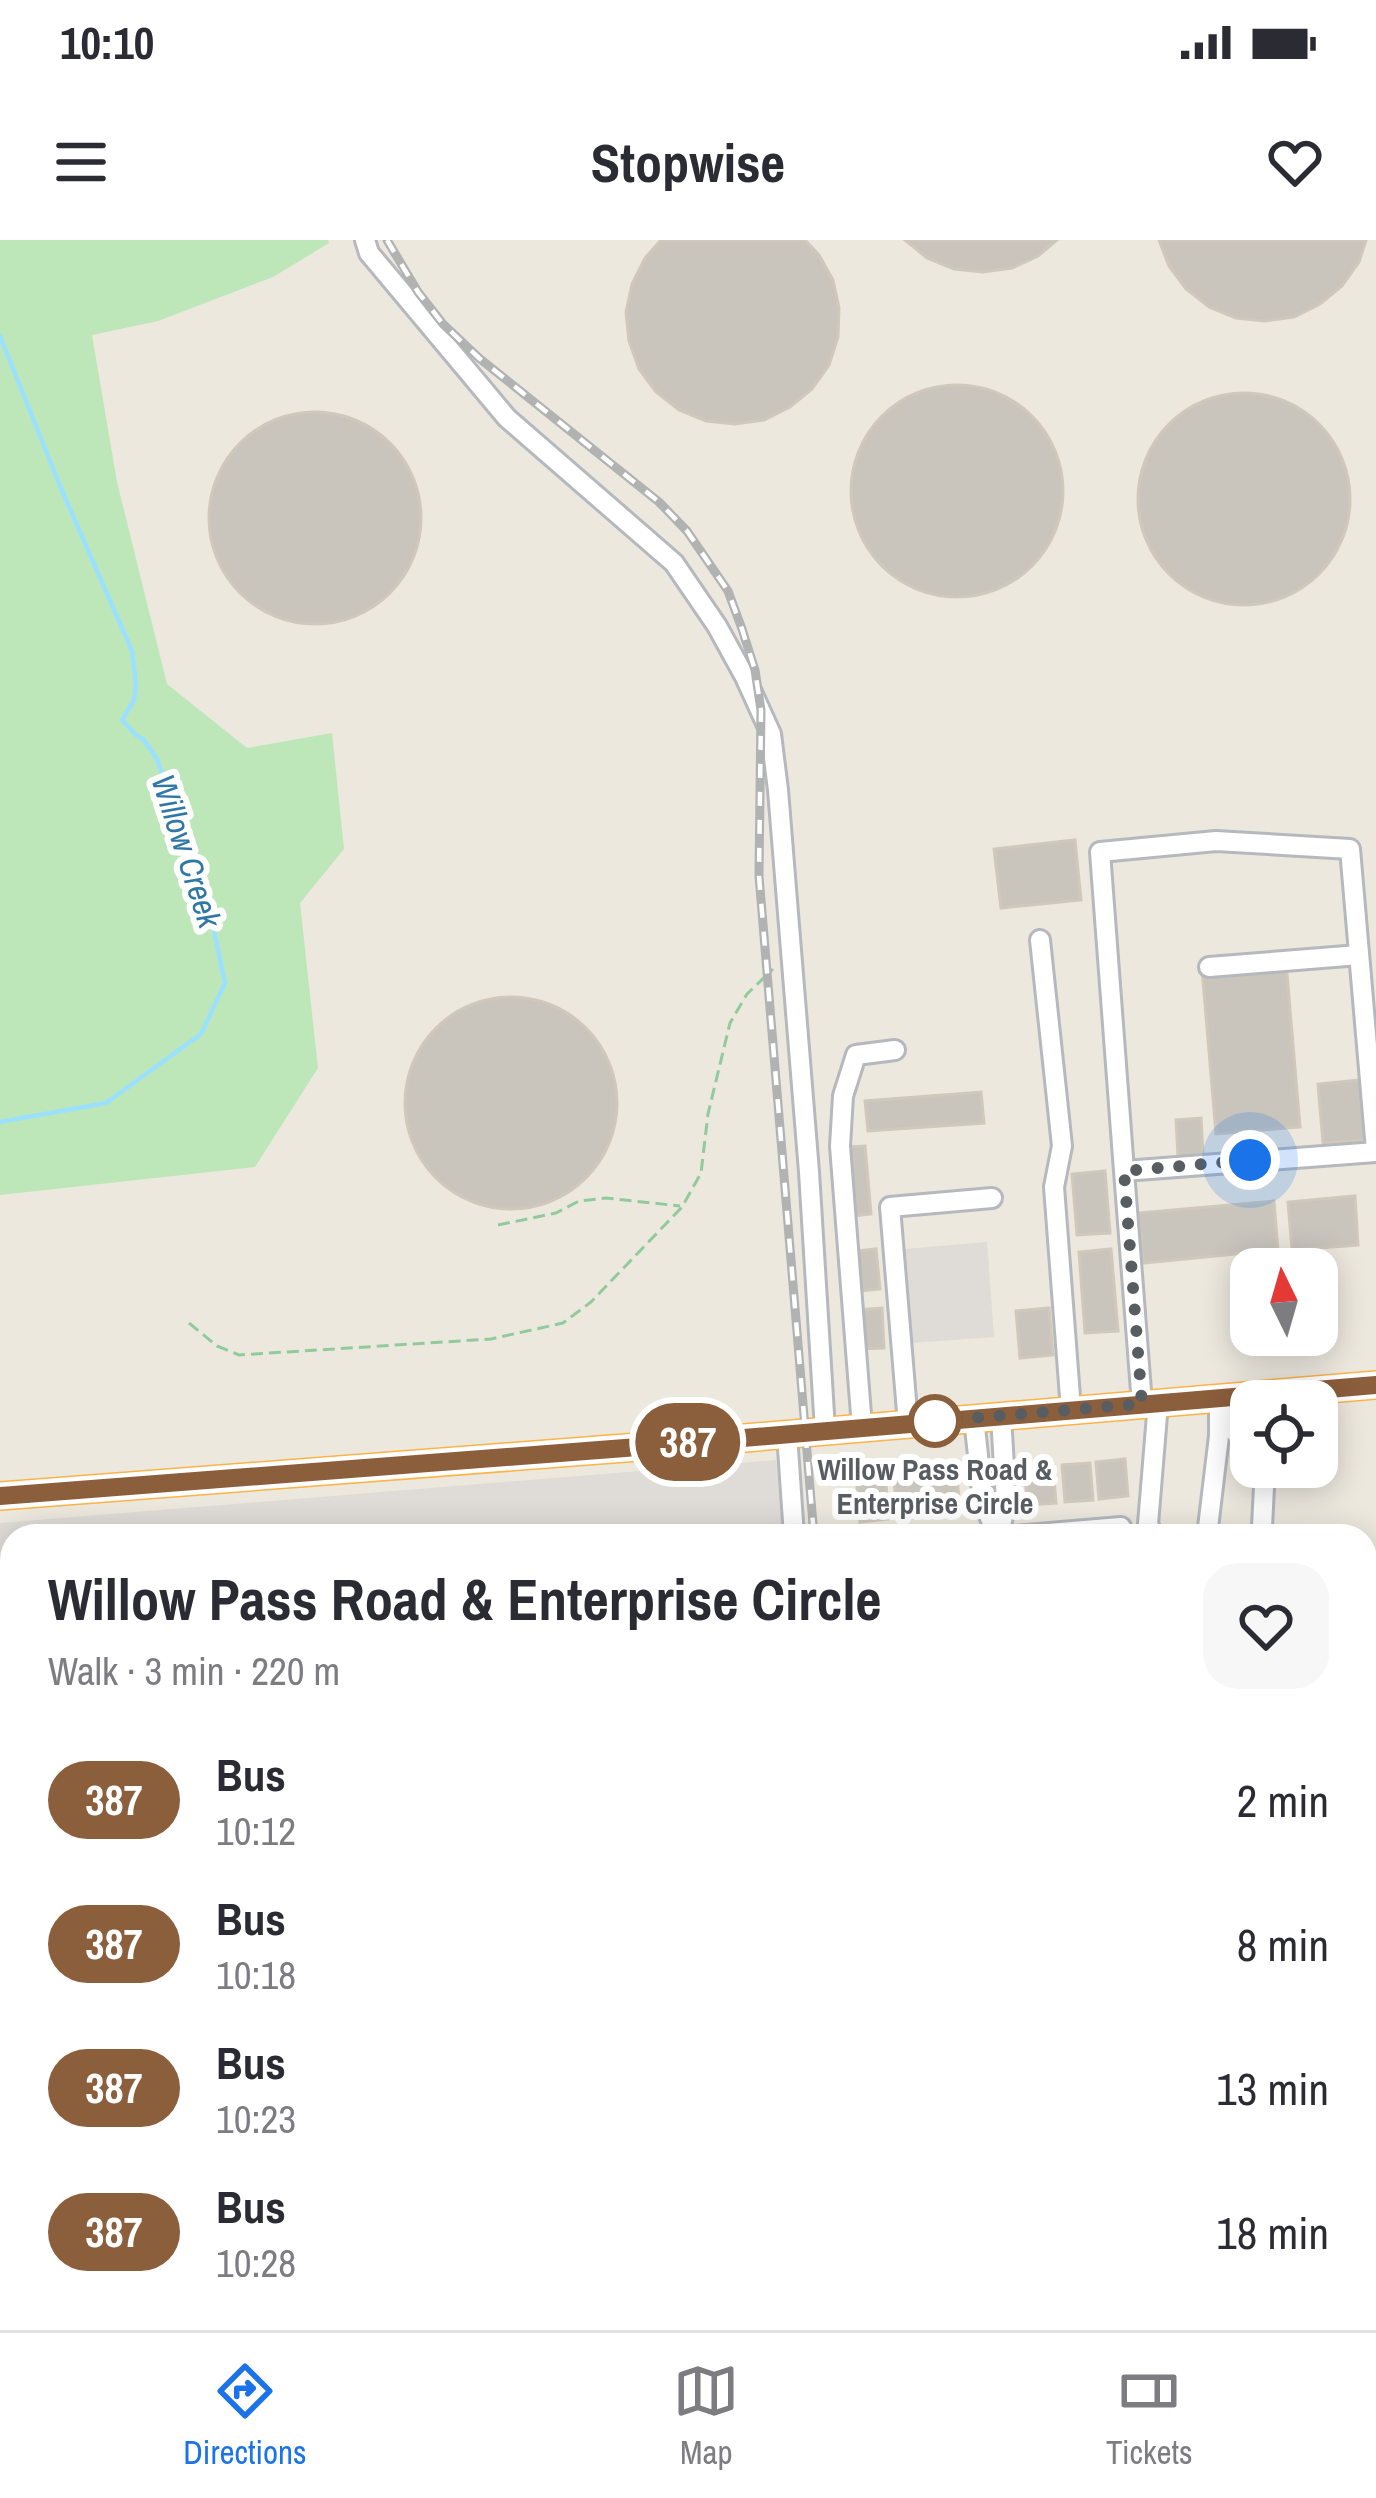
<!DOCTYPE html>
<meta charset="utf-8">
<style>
:root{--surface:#fff;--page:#f7f7f7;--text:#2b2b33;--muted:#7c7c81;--line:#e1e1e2;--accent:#1a73e8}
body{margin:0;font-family:"Archivo Narrow",sans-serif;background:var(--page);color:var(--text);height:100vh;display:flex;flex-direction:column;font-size:45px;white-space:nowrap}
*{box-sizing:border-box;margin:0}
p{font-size:39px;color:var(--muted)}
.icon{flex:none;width:66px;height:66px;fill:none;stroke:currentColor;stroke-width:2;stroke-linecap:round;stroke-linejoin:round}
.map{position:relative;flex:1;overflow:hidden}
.details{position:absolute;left:0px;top:1284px;width:1377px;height:807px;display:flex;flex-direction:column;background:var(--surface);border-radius:36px 36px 0 0;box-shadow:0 6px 30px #0003}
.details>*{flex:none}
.badge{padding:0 24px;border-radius:39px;font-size:42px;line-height:78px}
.needle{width:78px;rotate:355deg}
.buttons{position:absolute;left:1230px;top:1008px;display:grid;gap:24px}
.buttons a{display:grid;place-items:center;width:108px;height:108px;border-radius:24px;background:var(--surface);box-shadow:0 6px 30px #0003;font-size:60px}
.you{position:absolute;width:60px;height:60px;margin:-30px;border:9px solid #fff;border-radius:50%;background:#1a73e8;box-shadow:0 0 0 18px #1a73e833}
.map>.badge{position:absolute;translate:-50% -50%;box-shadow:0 0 0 6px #fff}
.round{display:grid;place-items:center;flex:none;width:126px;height:126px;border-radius:36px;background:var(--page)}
.overview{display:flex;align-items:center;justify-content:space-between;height:204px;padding:0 48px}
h1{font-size:57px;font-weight:700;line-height:90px}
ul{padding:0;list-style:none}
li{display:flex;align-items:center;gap:36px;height:144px;padding:0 48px}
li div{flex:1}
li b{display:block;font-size:45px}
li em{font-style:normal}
li .badge{min-width:132px;font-weight:700;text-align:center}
.status{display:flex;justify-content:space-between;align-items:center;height:84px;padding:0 60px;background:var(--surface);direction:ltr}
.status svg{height:33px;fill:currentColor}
header{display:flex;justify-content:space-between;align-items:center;height:156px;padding:0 48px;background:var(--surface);font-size:54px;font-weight:700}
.tab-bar{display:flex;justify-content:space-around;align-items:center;height:168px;border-top:3px solid var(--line);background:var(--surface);font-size:33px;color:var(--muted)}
.tab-bar a{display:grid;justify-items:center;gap:6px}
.tab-bar .active{color:var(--accent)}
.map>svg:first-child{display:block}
.industrial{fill:#dfdbd6}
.green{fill:#bde7b8}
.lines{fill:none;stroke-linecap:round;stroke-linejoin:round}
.stream{stroke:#9ce0ff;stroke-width:4.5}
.building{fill:#c9c5bd;stroke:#d1c8bc;stroke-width:3}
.minor-casing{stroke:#b5b8bd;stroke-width:24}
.major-casing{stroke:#fcb347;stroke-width:30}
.path{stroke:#92cb9b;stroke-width:3;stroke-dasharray:12 6;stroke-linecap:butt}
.minor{stroke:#fff;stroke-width:18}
.major{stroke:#ffe4a1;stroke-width:24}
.rail-casing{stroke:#b1b2b2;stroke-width:9}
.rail{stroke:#fff;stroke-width:4.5;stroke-dasharray:14;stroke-linecap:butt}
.line-casing{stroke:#fff;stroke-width:27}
.line{stroke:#8b5e3c;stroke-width:18}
.walk{stroke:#585d61;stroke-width:12;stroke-dasharray:0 21.6}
.stop-dot{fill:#fff;stroke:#8b5e3c;stroke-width:6}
.labels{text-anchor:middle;stroke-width:12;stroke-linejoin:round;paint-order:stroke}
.stop-label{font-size:30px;font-weight:bold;fill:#585d61;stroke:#fff}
.water-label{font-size:33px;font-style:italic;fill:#2f77a6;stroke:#fff}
</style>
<div class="status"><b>10:10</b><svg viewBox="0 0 49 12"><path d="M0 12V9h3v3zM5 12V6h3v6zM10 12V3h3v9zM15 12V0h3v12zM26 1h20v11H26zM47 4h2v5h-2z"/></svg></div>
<header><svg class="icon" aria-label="menu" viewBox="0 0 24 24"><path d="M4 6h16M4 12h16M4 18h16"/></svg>Stopwise<svg class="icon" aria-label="heart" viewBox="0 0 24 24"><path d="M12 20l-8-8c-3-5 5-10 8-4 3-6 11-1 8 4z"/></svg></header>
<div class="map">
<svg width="1376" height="2090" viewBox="0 0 1376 2090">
<rect width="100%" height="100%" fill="#ece8de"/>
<path class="industrial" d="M987,1002L994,1097L911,1103L904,1009Z
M776,1220L784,1296H12V2043L0,2044V1283Z"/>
<path class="green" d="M0,0H328L329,3L273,37L158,81L92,95L117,242L167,444L247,508L332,493L344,609L300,663L318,828L255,927L0,955Z
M1370,1492L1376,1493V1580L1365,1592V1493Z"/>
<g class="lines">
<path class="stream" d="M0,96L60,246L132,411L136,444L134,460L122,480L136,495L144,500L157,519L169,555L171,585L208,662L225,743L201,794L106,863L0,882"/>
</g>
<path class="building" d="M661,0H805L819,15L833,40L839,68L838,97L829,125L812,149L790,167L764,180L735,184L706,181L679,170L656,152L639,129L629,101L626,72L632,44L645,18Z
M905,0H1057L1038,16L1012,28L983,32L954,29L927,18Z
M1159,0H1366L1359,22L1342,46L1320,64L1294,77L1265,81L1236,78L1209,67L1186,49L1169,26Z
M851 251a106 106 0 1 1 212 0a106 106 0 1 1-212 0Z
M1138 259a106 106 0 1 1 212 0a106 106 0 1 1-212 0Z
M209 278a106 106 0 1 1 212 0a106 106 0 1 1-212 0Z
M1075,600L1081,660L1001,668L994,609Z
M1286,722L1300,887L1216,894L1202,729Z
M405 863a106 106 0 1 1 212 0a106 106 0 1 1-212 0Z
M1361,840L1366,900L1323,903L1318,844Z
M981,852L984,883L868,891L865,861Z
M1201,878L1203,915L1178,917L1176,880Z
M865,906L871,974L853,976L847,907Z
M1105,931L1110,993L1077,995L1072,934Z
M1355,956L1358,1005L1292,1010L1288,962Z
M1274,961L1278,1010L1143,1023L1138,973Z
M876,1009L880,1049L860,1051L856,1011Z
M1111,1009L1118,1091L1085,1093L1079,1012Z
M882,1068L884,1108L859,1109L857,1070Z
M1049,1068L1053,1115L1020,1118L1016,1071Z
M1125,1219L1128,1256L1099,1259L1096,1222Z
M1090,1223L1093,1260L1065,1262L1062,1225Z
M1053,1226L1056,1263L1027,1265L1025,1228Z
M957,1236L960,1273L932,1275L929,1238Z
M923,1240L926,1277L898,1279L894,1242Z
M886,1242L888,1279L860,1282L857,1245Z
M1376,1625V1665L1365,1642V1631Z
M12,1691V1973L0,1974V1692Z
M1376,1698V1735L1370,1736L1367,1699Z
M1376,1788V1825H1369L1367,1789Z
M1376,1856V1893L1365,1894V1857Z"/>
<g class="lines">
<g class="minor-casing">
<path id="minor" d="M365,0L369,13L507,178L674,323L717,386L745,437L771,494L778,550L809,932L825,1190
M1040,700L1062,906L1054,947L1071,1170
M1209,727L1359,715
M1124,931L1100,612L1216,601L1350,609L1376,910
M1228,1157L1235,1192L1251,1211
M1158,1163L1148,1284L1153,1295L1159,1296
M1142,1164L1124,931L1376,912
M974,1178L983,1262L998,1296
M908,1184L890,967L992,958
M862,1187L840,906L843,856L856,815L895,810
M787,1194L794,1296
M1262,1287L1265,1227
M999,1296L1006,1261L1001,1176
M1012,1296L1121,1287
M1207,1296L1219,1196V1158
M1365,1475L1376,1474
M1365,1605L1376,1598
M1365,1764H1376
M1365,1917L1376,1916"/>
</g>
<g class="major-casing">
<path id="major" d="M0,1256L625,1208L1376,1145"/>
</g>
<path class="path" d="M498,985L556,973L579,961L606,958L680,966
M189,1083L217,1106L239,1115L491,1099L563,1083L591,1062L682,967L701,933L708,874L730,783L747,754L773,729
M1365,1507L1376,1499"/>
<use href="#minor" class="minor"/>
<use href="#major" class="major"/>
<g class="rail-casing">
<path id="rail" d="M387,0L418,52L443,84L479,118L659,262L687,291L728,351L742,389L755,430L761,470L759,636L814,1296
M1365,1972L1376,1971
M16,2090L142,2079"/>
</g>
<use href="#rail" class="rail"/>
</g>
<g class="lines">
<g class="line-casing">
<path id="line" d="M0,1256L625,1208L1376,1145"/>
</g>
<use href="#line" class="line"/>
<path class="walk" d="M935,1181L1142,1164L1124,931L1250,920"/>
</g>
<circle class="stop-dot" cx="935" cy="1181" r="24"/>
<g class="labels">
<g class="stop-label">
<text x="935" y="1240">Willow Pass Road &amp;<tspan x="935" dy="34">Enterprise Circle</tspan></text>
</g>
<g class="water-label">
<text transform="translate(187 611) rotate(72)" y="12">Willow Creek</text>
</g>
</g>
</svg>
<div class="buttons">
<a><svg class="needle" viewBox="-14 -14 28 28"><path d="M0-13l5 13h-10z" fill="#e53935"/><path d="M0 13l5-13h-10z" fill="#7c7c81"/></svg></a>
<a><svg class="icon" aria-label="locate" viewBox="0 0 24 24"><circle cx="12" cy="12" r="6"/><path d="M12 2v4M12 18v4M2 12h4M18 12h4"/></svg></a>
</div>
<div class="you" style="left:1250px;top:920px"></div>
<b class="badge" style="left:688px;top:1202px;background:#8b5e3c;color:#fff">387</b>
<section class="details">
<div class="overview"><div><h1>Willow Pass Road &amp; Enterprise Circle</h1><p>Walk · 3 min · 220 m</p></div><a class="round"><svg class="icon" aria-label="heart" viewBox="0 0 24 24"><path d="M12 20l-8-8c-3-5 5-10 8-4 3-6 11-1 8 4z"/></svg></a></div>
<ul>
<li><span class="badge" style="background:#8b5e3c;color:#fff">387</span><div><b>Bus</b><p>10:12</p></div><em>2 min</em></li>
<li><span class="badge" style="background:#8b5e3c;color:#fff">387</span><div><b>Bus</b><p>10:18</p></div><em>8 min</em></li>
<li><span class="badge" style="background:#8b5e3c;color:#fff">387</span><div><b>Bus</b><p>10:23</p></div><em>13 min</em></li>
<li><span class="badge" style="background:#8b5e3c;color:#fff">387</span><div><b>Bus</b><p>10:28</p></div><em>18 min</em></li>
</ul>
</section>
</div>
<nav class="tab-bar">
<a class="active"><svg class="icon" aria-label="directions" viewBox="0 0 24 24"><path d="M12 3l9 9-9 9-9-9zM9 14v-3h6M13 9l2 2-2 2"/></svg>Directions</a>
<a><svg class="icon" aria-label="map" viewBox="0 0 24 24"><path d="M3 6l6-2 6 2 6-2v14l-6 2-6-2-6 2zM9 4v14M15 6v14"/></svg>Map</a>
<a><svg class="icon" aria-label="tickets" viewBox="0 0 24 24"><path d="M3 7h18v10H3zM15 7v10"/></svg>Tickets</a>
</nav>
